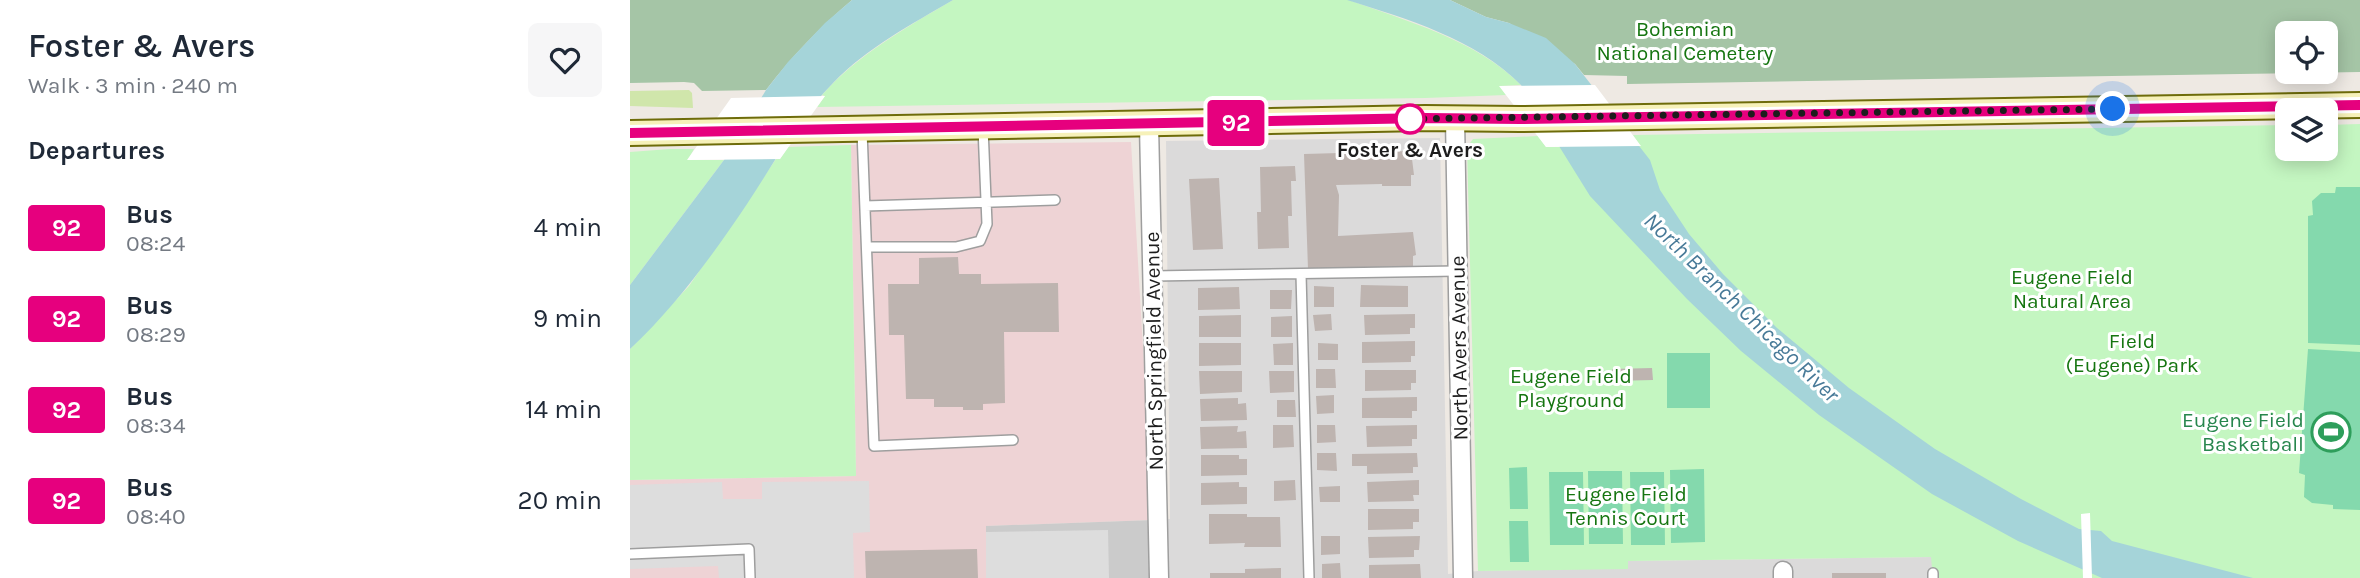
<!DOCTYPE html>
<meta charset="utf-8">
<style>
:root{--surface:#fff;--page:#f6f6f7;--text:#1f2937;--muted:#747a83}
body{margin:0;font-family:Karla,sans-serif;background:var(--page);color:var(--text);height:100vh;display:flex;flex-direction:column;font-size:26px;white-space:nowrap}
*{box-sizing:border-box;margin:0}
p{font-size:23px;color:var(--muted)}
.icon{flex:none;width:38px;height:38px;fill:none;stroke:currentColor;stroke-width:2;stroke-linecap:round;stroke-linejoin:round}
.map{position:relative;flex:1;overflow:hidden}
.sheet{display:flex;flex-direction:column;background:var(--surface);width:630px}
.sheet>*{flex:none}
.badge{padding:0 14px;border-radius:5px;font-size:24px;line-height:46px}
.buttons{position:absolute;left:1645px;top:21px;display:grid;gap:14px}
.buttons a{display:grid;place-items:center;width:63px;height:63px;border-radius:10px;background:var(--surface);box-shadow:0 4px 18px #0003;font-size:35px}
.you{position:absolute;width:35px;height:35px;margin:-18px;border:5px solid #fff;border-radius:50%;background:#1a73e8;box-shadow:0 0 0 10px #1a73e833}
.map>.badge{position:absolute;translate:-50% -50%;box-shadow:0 0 0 4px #fff}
h2{padding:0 28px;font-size:26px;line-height:63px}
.round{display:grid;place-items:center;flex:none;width:74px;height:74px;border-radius:10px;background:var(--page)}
.head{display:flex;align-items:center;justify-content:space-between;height:119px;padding:0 28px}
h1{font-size:33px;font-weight:600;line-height:52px}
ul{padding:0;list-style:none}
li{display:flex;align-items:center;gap:21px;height:91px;padding:0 28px}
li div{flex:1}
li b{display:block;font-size:26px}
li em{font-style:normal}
li .badge{min-width:77px;font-weight:700;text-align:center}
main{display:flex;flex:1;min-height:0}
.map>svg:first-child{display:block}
.residential{fill:#dbdada}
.commercial{fill:#eed3d5}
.religious{fill:#cbcbcb}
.grass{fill:#d0e6ab}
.cemetery{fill:#a5c5a6;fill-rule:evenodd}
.park{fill:#c4f6c1}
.pitch{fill:#84d9ad}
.parking{fill:#ddd}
.water{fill:#a5d4d9}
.pier{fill:#fff}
.building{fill:#beb4b0}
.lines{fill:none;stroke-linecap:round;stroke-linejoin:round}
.service-casing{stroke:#9e9e9e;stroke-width:12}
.minor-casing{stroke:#9e9e9e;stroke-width:21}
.secondary-casing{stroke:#6e6c0a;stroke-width:28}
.service{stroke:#fff;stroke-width:9}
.minor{stroke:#fff;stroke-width:18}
.secondary{stroke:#f6f1b9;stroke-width:24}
.line-casing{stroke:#fff;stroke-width:16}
.line{stroke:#e6007e;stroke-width:10}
.walk{stroke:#1d1d1d;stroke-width:7;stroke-dasharray:0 12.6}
.stop-dot{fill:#fff;stroke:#e6007e;stroke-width:3.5}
.labels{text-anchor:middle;stroke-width:6;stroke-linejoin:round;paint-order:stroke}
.park-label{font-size:21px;fill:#157510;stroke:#fff}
.stop-label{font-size:21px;font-weight:bold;fill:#1d1d1d;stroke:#fff}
.street-label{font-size:21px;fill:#1d1d1d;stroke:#fff}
.leisure-label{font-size:21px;fill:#27864d;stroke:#fff;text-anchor:end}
.water-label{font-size:23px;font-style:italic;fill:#487a98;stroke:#fff}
</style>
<main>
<section class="sheet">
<div class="head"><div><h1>Foster &amp; Avers</h1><p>Walk · 3 min · 240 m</p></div><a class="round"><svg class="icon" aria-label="heart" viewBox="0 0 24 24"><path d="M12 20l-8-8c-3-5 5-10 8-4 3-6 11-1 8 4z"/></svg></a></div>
<h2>Departures</h2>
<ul>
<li><span class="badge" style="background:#e6007e;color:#fff">92</span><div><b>Bus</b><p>08:24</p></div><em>4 min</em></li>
<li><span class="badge" style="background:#e6007e;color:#fff">92</span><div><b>Bus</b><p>08:29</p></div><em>9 min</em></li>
<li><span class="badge" style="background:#e6007e;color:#fff">92</span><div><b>Bus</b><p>08:34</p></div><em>14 min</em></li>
<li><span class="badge" style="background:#e6007e;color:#fff">92</span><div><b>Bus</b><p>08:40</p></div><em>20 min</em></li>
</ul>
</section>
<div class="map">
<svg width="1730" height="578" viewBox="0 0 1730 578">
<rect width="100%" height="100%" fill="#eee9e3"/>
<path class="residential" d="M810,138L818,574L848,571L998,568V561L1302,557L1303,578H524L523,520L540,519L536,141Z"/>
<path class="commercial" d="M501,142L523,520L356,526V578H0V480L226,476L221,145Z"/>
<path class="religious" d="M523,520L524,578H356V526Z"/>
<path class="grass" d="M59,90L62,93L63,108L0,106V91Z"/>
<path class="cemetery" d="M0,0H222C190,27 162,56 136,90L72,91L64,83L54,82L0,83Z
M820,0H1730V72L997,84V76L954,75L945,64L879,23L856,17ZM1657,33H1696V72H1657Z"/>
<path class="park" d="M323,0H719C778,22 845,39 891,85L870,86L876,95L795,98L187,107L195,96L192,95C227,55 277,27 323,0Z
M1730,124V578H1303L1301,557L998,561V569L848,571L837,147L843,139L908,136L916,147L1010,146L1003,135L1657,125V149H1696V125Z
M221,145L226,476L0,480V349L59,286L146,159H150L158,147Z
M40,149H64L58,160H94L0,285V152Z"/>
<path class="pitch" d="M1706,187H1730V345L1678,343V216L1683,215L1682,201L1691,193H1705Z
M1678,349L1730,352V510L1703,509V505L1682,503L1674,497L1675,475L1669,473Z
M1037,353H1080V408H1037Z
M897,467L898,509H880L879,468Z
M1074,469L1075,542L1041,543L1040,470Z
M958,471H992L993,544H959Z
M919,472H953L954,545H920Z
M1000,472H1034L1035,545H1001Z
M879,521H898L899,562H880Z"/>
<path class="parking" d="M239,481L240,532L223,533L224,578H89L88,566L0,569V485L92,482L93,499H132V482Z
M478,530L479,578H356V532Z"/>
<path class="water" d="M222,0H323C282,24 237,48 204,82C168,118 145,162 117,204C82,256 46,306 0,349V285L94,160L136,90L158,62L195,23Z
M717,0H820L856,17L879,23L916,38L945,64L1020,160L1030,190L1059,234L1093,274L1147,328L1219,388L1305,449L1391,499L1449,529L1471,531L1482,541L1623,578H1472L1388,541L1302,494L1189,415L1111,351L1057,299L960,196L891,85C846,39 777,19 717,0Z"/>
<path class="pier" d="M965,85L1011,146L916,147L869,86Z
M195,96L150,159L57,160L101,98Z
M1460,513L1462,578H1453L1451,514Z"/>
<path class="building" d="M781,151L784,175H781V186H752V184L706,185L709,195L708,236L783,232L786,255L783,256V266L678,269L674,154Z
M665,166L666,181H661L662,216H658L659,248L628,249L627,212H631L630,167Z
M589,178L593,249L563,250L559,179Z
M328,257L329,274H351V284L428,283L429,332H374L375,403L353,404V410H333V407H304V399H276L274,335H259L258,284H289V258Z
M731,285L778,286V307H730Z
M684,286L704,287V307H684Z
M609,287L610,309L568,310V288Z
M640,290H662L661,309H640Z
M701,314L702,330L685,331L683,315Z
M785,314V328H780V334L735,335L734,315Z
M611,315V337H569V316Z
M662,316V337H641V317Z
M785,341V356H781V362L732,363V342Z
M569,343H611V365L569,366Z
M663,343V365H644L643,344Z
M688,343L708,344V360H688Z
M1022,368L1023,380L982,381V369Z
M686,369H705L706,388H686Z
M735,370H786V383H781V390L735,391Z
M569,371H612V392L570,394Z
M639,371H664V392L640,393Z
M704,395V413L687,414L686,396Z
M787,397V411H782V418H732V398Z
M608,398V404L616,403L617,420L571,421L570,399Z
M647,400H665L666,417H647Z
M643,425H663L664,447L643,448Z
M687,425H705L706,442L687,443Z
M787,425V439H782V446L737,447L736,426Z
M608,426L607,432L616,431L617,448L571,449L570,427Z
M687,453H706L707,471L687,470Z
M787,453L788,467H783V473L737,474V466H722V454Z
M571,455H609V459H617V475L571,476Z
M665,480L666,500L644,501V481Z
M789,480V495H783L784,501L738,502L737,482Z
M609,482V487H617V504L571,505V483Z
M710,486V502H690L689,487Z
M738,509H789V522H783V529L738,530Z
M579,514H617V517H650L651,547H614L615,543L579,544Z
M691,536H710V554L691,555Z
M790,536L789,550H784V557L739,558L738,537Z
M347,549L348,578H236L235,551Z
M710,563L711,578H692V564Z
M790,564L791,578H739V565Z
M651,568V578H580V573H615V569Z
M1202,573H1256V578H1202Z"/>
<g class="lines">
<g class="service-casing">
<path id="service" d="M232,131L244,446L383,440
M235,206L425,200
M237,247H326L350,241L357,224L353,128
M671,274L679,578
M523,276L827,271
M0,554L119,549L120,578
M1303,573V578"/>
</g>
<g class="minor-casing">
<path id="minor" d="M825,119L833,578
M519,125L529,578
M1153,571V578"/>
</g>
<g class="secondary-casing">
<path id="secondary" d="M0,133L795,118L890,119L1730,105"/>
</g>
<use href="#service" class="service"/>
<use href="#minor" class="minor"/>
<use href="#secondary" class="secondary"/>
</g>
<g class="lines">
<g class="line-casing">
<path id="line" d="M0,133L796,118L890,119L1730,105"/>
</g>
<use href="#line" class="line"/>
<path class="walk" d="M780,119H768L1483,109"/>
</g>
<defs>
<g id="stadium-ring" transform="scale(2.0125)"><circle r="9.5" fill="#fff" stroke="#2e9e5b" stroke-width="1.5"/><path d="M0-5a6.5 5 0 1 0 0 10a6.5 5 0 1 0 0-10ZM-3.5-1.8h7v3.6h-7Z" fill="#2e9e5b"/></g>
</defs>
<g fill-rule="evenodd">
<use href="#stadium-ring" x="1701" y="432"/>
</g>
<circle class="stop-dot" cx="780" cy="119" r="14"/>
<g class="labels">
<g class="park-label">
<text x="1055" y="36">Bohemian<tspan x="1055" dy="24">National Cemetery</tspan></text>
<text x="1442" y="284">Eugene Field<tspan x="1442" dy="24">Natural Area</tspan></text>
<text x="1502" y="348">Field<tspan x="1502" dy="24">(Eugene) Park</tspan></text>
<text x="941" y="383">Eugene Field<tspan x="941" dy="24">Playground</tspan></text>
<text x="996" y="501">Eugene Field<tspan x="996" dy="24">Tennis Court</tspan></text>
</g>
<g class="stop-label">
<text x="780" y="157">Foster &amp; Avers</text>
</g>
<g class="street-label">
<text transform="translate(829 348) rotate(-91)" y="7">North Avers Avenue</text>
<text transform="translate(524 351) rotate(-91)" y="7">North Springfield Avenue</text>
</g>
<g class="leisure-label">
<text x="1674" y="427">Eugene Field<tspan x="1674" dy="24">Basketball</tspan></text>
</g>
<g class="water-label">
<text transform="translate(1112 307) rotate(44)" y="8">North Branch Chicago River</text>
</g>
</g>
</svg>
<div class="buttons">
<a><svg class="icon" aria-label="locate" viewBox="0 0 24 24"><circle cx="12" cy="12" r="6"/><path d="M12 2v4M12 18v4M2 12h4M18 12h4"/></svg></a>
<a><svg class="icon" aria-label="layers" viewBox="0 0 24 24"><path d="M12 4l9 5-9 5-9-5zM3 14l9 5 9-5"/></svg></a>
</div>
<div class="you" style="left:1483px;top:109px"></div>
<b class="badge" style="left:606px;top:123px;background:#e6007e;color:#fff">92</b>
</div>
</main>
